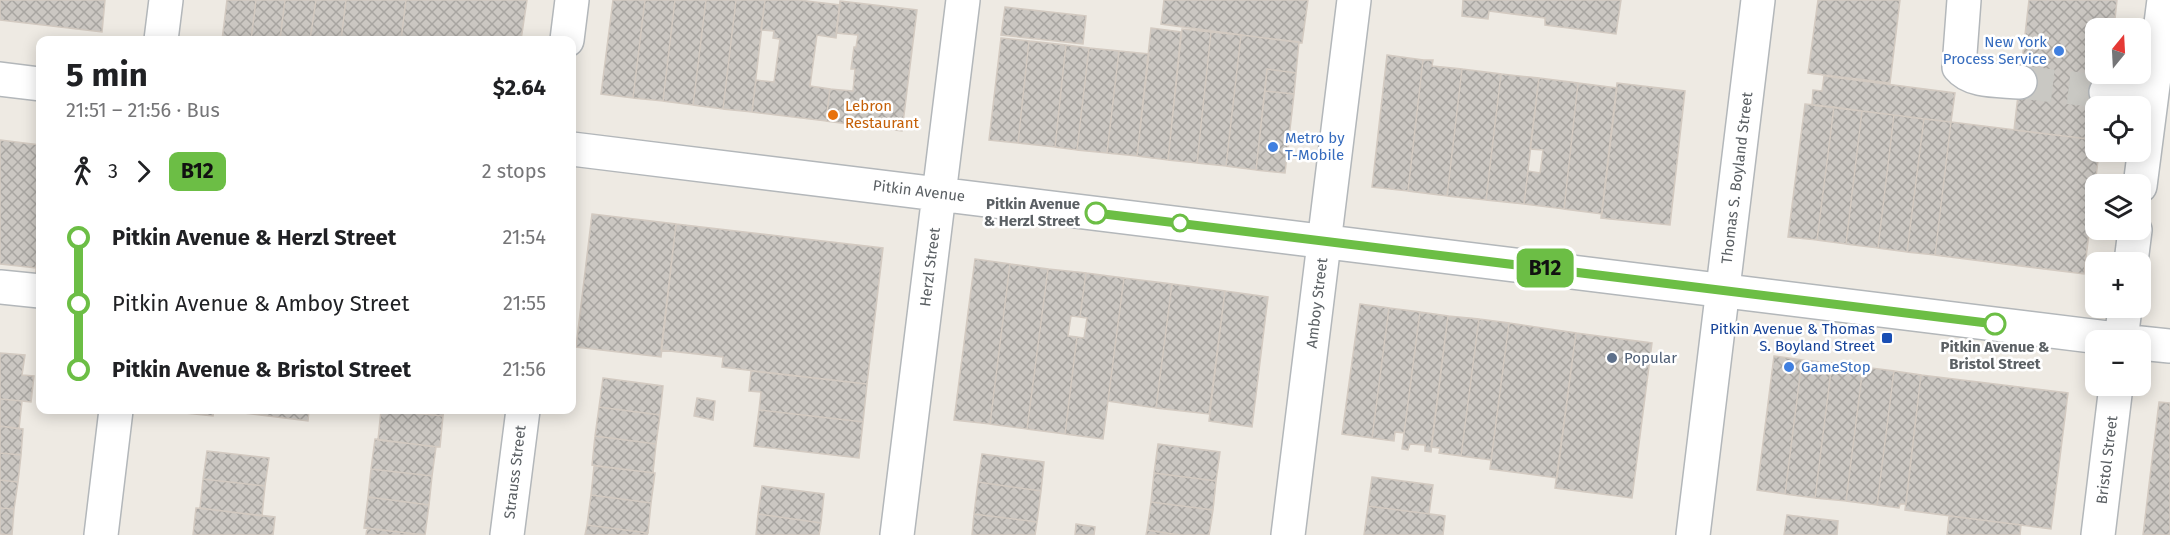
<!DOCTYPE html>
<meta charset="utf-8">
<style>
:root{--surface:#fff;--page:#f6f6f6;--text:#202124;--muted:#757577}
body{margin:0;font-family:"Fira Sans",sans-serif;background:var(--page);color:var(--text);height:100vh;display:flex;flex-direction:column;font-size:22px;white-space:nowrap}
*{box-sizing:border-box;margin:0}
p{font-size:20px;color:var(--muted)}
.icon{flex:none;width:33px;height:33px;fill:none;stroke:currentColor;stroke-width:2;stroke-linecap:round;stroke-linejoin:round}
.map{position:relative;flex:1;overflow:hidden}
.drawer{position:absolute;left:36px;top:36px;width:540px;height:378px;display:flex;flex-direction:column;background:var(--surface);border-radius:12px;box-shadow:0 3px 15px #0003}
.drawer>*{flex:none}
.badge{padding:0 12px;border-radius:9px;font-size:21px;line-height:39px}
.needle{width:39px;rotate:18deg}
.buttons{position:absolute;left:2085px;top:18px;display:grid;gap:12px}
.buttons a{display:grid;place-items:center;width:66px;height:66px;border-radius:12px;background:var(--surface);box-shadow:0 3px 15px #0003;font-size:30px}
.map>.badge{position:absolute;translate:-50% -50%;box-shadow:0 0 0 3px #fff}
.legs{display:flex;align-items:center;gap:9px;height:66px;padding:0 30px;font-size:20px}
.legs p{margin-inline-start:auto}
.summary{display:flex;align-items:center;justify-content:space-between;height:102px;padding:0 30px}
h1{font-size:33px;font-weight:700;line-height:45px}
ul{padding:0 30px;list-style:none}
li{display:flex;align-items:center;gap:21px;height:66px;font-size:22px}
li i{display:grid;place-items:center;width:9px;height:100%;margin:0 8px;background:currentColor}
li i::after{content:'';width:15px;height:15px;margin:-8px;border:4px solid;border-radius:50%;background:var(--surface)}
li p{margin-inline-start:auto}
li:first-child i{background:linear-gradient(#0000 50%,currentColor 0)}
li:last-child i{background:linear-gradient(currentColor 50%,#0000 0)}
.map>svg:first-child{display:block}
.building{fill:url(#building-cross-hatch);stroke:#d3cac1;stroke-width:1.5}
.lines{fill:none;stroke-linecap:round;stroke-linejoin:round}
.minor-tunnel{stroke:#c9c8c3;stroke-width:33;stroke-dasharray:33 16;stroke-linecap:butt}
.minor-casing{stroke:#b3b7ba;stroke-width:36}
.minor{stroke:#fff;stroke-width:33}
.line-1-casing{stroke:#fff;stroke-width:14}
.line-1{stroke:#6cbe45;stroke-width:9}
.shop-dot{fill:#3f7fe0;stroke:#fff;stroke-width:2}
.food-dot{fill:#e8710a;stroke:#fff;stroke-width:2}
.stop-1-dot{fill:#fff;stroke:#6cbe45;stroke-width:3}
.transit-dot{fill:#1a4fb4;stroke:#fff;stroke-width:2}
.service-dot{fill:#5c6f8a;stroke:#fff;stroke-width:2}
.labels{text-anchor:middle;stroke-width:5;stroke-linejoin:round;paint-order:stroke}
.shop-label{font-size:15px;fill:#366cbe;stroke:#fff;text-anchor:start}
.food-label{font-size:15px;fill:#c56008;stroke:#fff;text-anchor:start}
.street-label{font-size:15px;fill:#5b6064;stroke:#fff}
.stop-label{font-size:15px;font-weight:bold;fill:#5b6064;stroke:#fff;text-anchor:end}
.transit-label{font-size:15px;fill:#164399;stroke:#fff;text-anchor:end}
.service-label{font-size:15px;fill:#4e5e75;stroke:#fff;text-anchor:start}
</style>
<div class="map">
<svg width="2170" height="535" viewBox="0 0 2170 535">
<defs>
<pattern id="building-cross-hatch" width="8" height="8" patternUnits="userSpaceOnUse" patternTransform="scale(1.5)"><rect width="8" height="8" fill="#cbc7c2"/><path d="M0 0l8 8M0 8l8-8" fill="none" stroke="#a8a5a1"/></pattern>
</defs>
<rect width="100%" height="100%" fill="#eeeae3"/>
<path class="building" d="M0,0H105L102,32L0,20Z
M227,0H256L251,40H222Z
M256,0H285L280,40H251Z
M285,0H316L310,40H280Z
M316,0H346L341,40H310Z
M346,0H406L401,40H341Z
M406,0H527L521,40H401Z
M613,0H645L633,98L601,94Z
M645,0H675L663,101L633,98Z
M675,0H706L693,105L663,101Z
M706,0H736L723,109L693,105Z
M736,0H765L752,112L723,109Z
M765,0H798L840,5L836,38L817,35L810,86L830,89L826,121L752,112L756,80L774,82L780,39L773,38L774,31L761,30Z
M1164,0H1308L1302,43L1161,24Z
M1463,0H1621L1616,34L1545,25V18L1489,11L1488,19L1462,16Z
M1818,0H1900L1890,83L1808,73Z
M2029,0H2117L2114,28H2096V74H2108L2105,106H2096V140L2014,130Z
M840,1L917,10L902,131L826,121L830,89L853,91L855,69H851L854,47H856L858,35L836,33Z
M1005,7L1086,16L1083,44L1001,35Z
M1151,28L1181,32L1168,160L1137,156Z
M1182,29L1211,32L1197,163L1168,160Z
M1211,32L1241,35L1226,166L1197,163Z
M1241,35L1299,42L1296,73L1267,69L1256,170L1226,166Z
M1001,38L1029,41L1018,143L989,140Z
M1029,41L1066,45L1055,147L1018,143Z
M1066,45L1089,48L1077,150L1055,147Z
M1089,48L1119,51L1107,153L1077,150Z
M1119,51L1149,54L1137,156L1107,153Z
M1387,55L1423,60L1408,191L1372,187Z
M1423,60H1433L1432,66L1462,69L1447,196L1408,191Z
M1267,69L1296,73L1294,94L1265,91Z
M1462,69L1501,74L1486,200L1447,196Z
M1501,74L1539,78L1524,204L1486,200Z
M1824,76L1955,93L1951,122L1812,105L1813,90L1822,91Z
M1539,78L1578,83L1564,209L1524,204L1528,171L1540,173L1543,150L1530,149Z
M1578,83L1617,88L1602,214L1564,209Z
M1617,83L1685,91L1670,225L1601,218Z
M1265,91L1294,94L1285,173L1256,170Z
M1805,104L1834,107L1817,240L1788,237Z
M1834,107L1862,111L1846,244L1817,240Z
M1862,111L1894,115L1878,248L1846,244Z
M1894,115L1924,119L1907,252L1878,248Z
M1924,119L1951,122L1935,255L1907,252Z
M1951,122L2096,140V152H2099L2084,274L1935,255Z
M0,140L40,145V231L36,268L0,264Z
M592,214L676,224L661,357L576,347Z
M676,224L883,248L867,384L722,367L723,357L661,350Z
M40,231V282L35,281Z
M975,259L1010,264L990,424L954,420Z
M1010,264L1048,269L1027,429L990,424Z
M1048,269L1086,273L1080,317L1071,316L1068,336L1077,337L1065,434L1027,429Z
M1086,273L1124,278L1103,439L1065,434L1077,337L1084,338L1087,318L1080,317Z
M1124,278L1172,284L1156,408L1108,401Z
M1172,284L1225,291L1209,414L1156,408Z
M1225,291L1268,297L1252,427L1209,421Z
M1360,304L1389,308L1372,438L1342,434Z
M1389,308L1420,312L1404,433L1395,432L1394,441L1372,438Z
M1420,312L1448,316L1431,452L1425,451V445L1410,444L1408,450L1402,449Z
M1448,316L1479,319L1461,456L1439,453L1440,448L1431,447Z
M1479,319L1509,323L1491,460L1461,456Z
M1509,323L1576,333L1557,478L1490,469Z
M1576,333L1652,343L1632,498L1555,488Z
M0,353L25,355L22,375L34,376L31,402L0,399Z
M1774,356L1802,360L1785,494L1757,490Z
M1802,360L1832,363L1815,498L1785,494Z
M1832,363L1863,367L1846,501L1815,498Z
M1863,367L1894,371L1877,505L1846,501Z
M751,371L867,384L863,422L759,410L761,392L749,391Z
M1894,371L1921,375L1906,504H1900L1899,508L1877,505Z
M1921,375L2068,393L2051,529L1905,510Z
M603,378L663,386L660,415L599,407Z
M697,398L715,401L713,420L694,416Z
M0,399L22,401L19,429L0,426Z
M2159,402L2170,403V535H2143Z
M599,407L660,415L656,444L595,436Z
M176,410H214L213,416L176,412Z
M219,410H309L308,421Z
M381,410L443,416L440,447L378,440Z
M385,410H444L443,416Z
M759,410L863,422L859,458L754,446Z
M0,426L23,429L21,455L0,453Z
M595,436L656,444L653,473L592,465Z
M375,439L436,447L432,476L371,469Z
M1158,444L1220,452L1216,481L1154,473Z
M207,451L269,458L265,486L203,479Z
M0,453L21,455L18,482L0,480Z
M982,454L1044,462L1041,491L978,482Z
M594,466L655,473L651,503L591,495Z
M371,469L432,476L429,505L368,497Z
M1154,473L1216,481L1213,510L1151,502Z
M1372,477L1433,485L1429,514L1368,506Z
M203,479L265,486L262,516L200,508Z
M0,480L18,482L14,509L0,508Z
M978,482L1041,491L1037,522L974,514Z
M762,486L824,494L821,523L758,514Z
M591,495L651,503L648,533L587,525Z
M368,497L429,505L425,535L364,528Z
M1151,502L1213,510L1209,535H1180L1147,530Z
M1368,506L1445,516L1443,535H1364Z
M0,508L14,509L12,535L0,534Z
M196,508L275,517L273,535H193Z
M758,514L821,523L819,535H756Z
M974,514L1037,522L1035,535H972Z
M1787,515L1838,521L1837,535H1784Z
M1949,516L2021,525L2020,535H1947Z
M1076,524L1095,527L1094,535H1075Z
M587,525L648,533L647,535H585Z
M367,528L423,535H366Z
M1147,530L1180,535H1146Z"/>
<g class="lines">
<path class="minor-tunnel" d="M2020,82L2106,92"/>
<g class="minor-casing">
<path id="minor" d="M1964,0L1959,67C1972,83 2001,80 2020,82
M161,40L166,0
M567,40L572,0
M0,79L40,84
M2106,92L2151,99
M572,149L2124,340
M2140,186L2164,0
M2131,262L2135,230
M0,287L40,291
M2121,340L2125,308
M2140,343L2170,346
M101,535L116,410
M507,535L523,410
M897,535L963,0
M1288,535L1354,0
M1693,535L1758,0
M2098,535L2116,386"/>
</g>
<use href="#minor" class="minor"/>
</g>
<g class="lines">
<g class="line-1-casing">
<path id="line-1" d="M1096,213L1995,324"/>
</g>
<use href="#line-1" class="line-1"/>
</g>
<g class="shop-dot">
<circle cx="2059" cy="51" r="6"/>
<circle cx="1273" cy="147" r="6"/>
<circle cx="1789" cy="367" r="6"/>
</g>
<circle class="food-dot" cx="833" cy="115" r="6"/>
<g class="stop-1-dot">
<circle cx="1096" cy="213" r="10"/>
<circle cx="1180" cy="223" r="8"/>
<circle cx="1995" cy="324" r="10"/>
</g>
<rect class="transit-dot" x="1881" y="332" width="12" height="12" rx="3"/>
<circle class="service-dot" cx="1612" cy="358" r="6"/>
<g class="labels">
<g class="shop-label">
<text x="2047" y="47" text-anchor="end">New York<tspan x="2047" dy="17">Process Service</tspan></text>
<text x="1285" y="143">Metro by<tspan x="1285" dy="17">T-Mobile</tspan></text>
<text x="1801" y="372">GameStop</text>
</g>
<g class="food-label">
<text x="845" y="111">Lebron<tspan x="845" dy="17">Restaurant</tspan></text>
</g>
<g class="street-label">
<text transform="translate(1737 178) rotate(-83)" y="5">Thomas S. Boyland Street</text>
<text transform="translate(919 191) rotate(7)" y="5">Pitkin Avenue</text>
<text transform="translate(930 267) rotate(-83)" y="5">Herzl Street</text>
<text transform="translate(1317 303) rotate(-83)" y="5">Amboy Street</text>
<text transform="translate(2107 460) rotate(-83)" y="5">Bristol Street</text>
<text transform="translate(515 472) rotate(-83)" y="5">Strauss Street</text>
</g>
<g class="stop-label">
<text x="1080" y="209">Pitkin Avenue<tspan x="1080" dy="17">&amp; Herzl Street</tspan></text>
<text x="1995" y="352" text-anchor="middle">Pitkin Avenue &amp;<tspan x="1995" dy="17">Bristol Street</tspan></text>
</g>
<g class="transit-label">
<text x="1875" y="334">Pitkin Avenue &amp; Thomas<tspan x="1875" dy="17">S. Boyland Street</tspan></text>
</g>
<g class="service-label">
<text x="1624" y="363">Popular</text>
</g>
</g>
</svg>
<div class="buttons">
<a><svg class="needle" viewBox="-14 -14 28 28"><path d="M0-13l5 13h-10z" fill="#e53935"/><path d="M0 13l5-13h-10z" fill="#757577"/></svg></a>
<a><svg class="icon" aria-label="locate" viewBox="0 0 24 24"><circle cx="12" cy="12" r="6"/><path d="M12 2v4M12 18v4M2 12h4M18 12h4"/></svg></a>
<a><svg class="icon" aria-label="layers" viewBox="0 0 24 24"><path d="M12 4l9 5-9 5-9-5zM3 14l9 5 9-5"/></svg></a>
<a>+</a>
<a>−</a>
</div>
<b class="badge" style="left:1545px;top:268px;background:#6cbe45;color:#111">B12</b>
<section class="drawer">
<div class="summary"><div><h1>5 min</h1><p>21:51 – 21:56 · Bus</p></div><b>$2.64</b></div>
<div class="legs"><svg class="icon" aria-label="walk" viewBox="0 0 24 24"><circle cx="13" cy="4" r="2"/><path d="M13 8l-2 6 4 7M11 14l-3 7M7 12l3-4h3l4 4"/></svg>3<svg class="icon" aria-label="forward" viewBox="0 0 24 24"><path d="M9 5l7 7-7 7"/></svg><b class="badge" style="background:#6cbe45;color:#111">B12</b><p>2 stops</p></div>
<ul>
<li><i style="color:#6cbe45"></i><b>Pitkin Avenue &amp; Herzl Street</b><p>21:54</p></li>
<li><i style="color:#6cbe45"></i><span>Pitkin Avenue &amp; Amboy Street</span><p>21:55</p></li>
<li><i style="color:#6cbe45"></i><b>Pitkin Avenue &amp; Bristol Street</b><p>21:56</p></li>
</ul>
</section>
</div>
